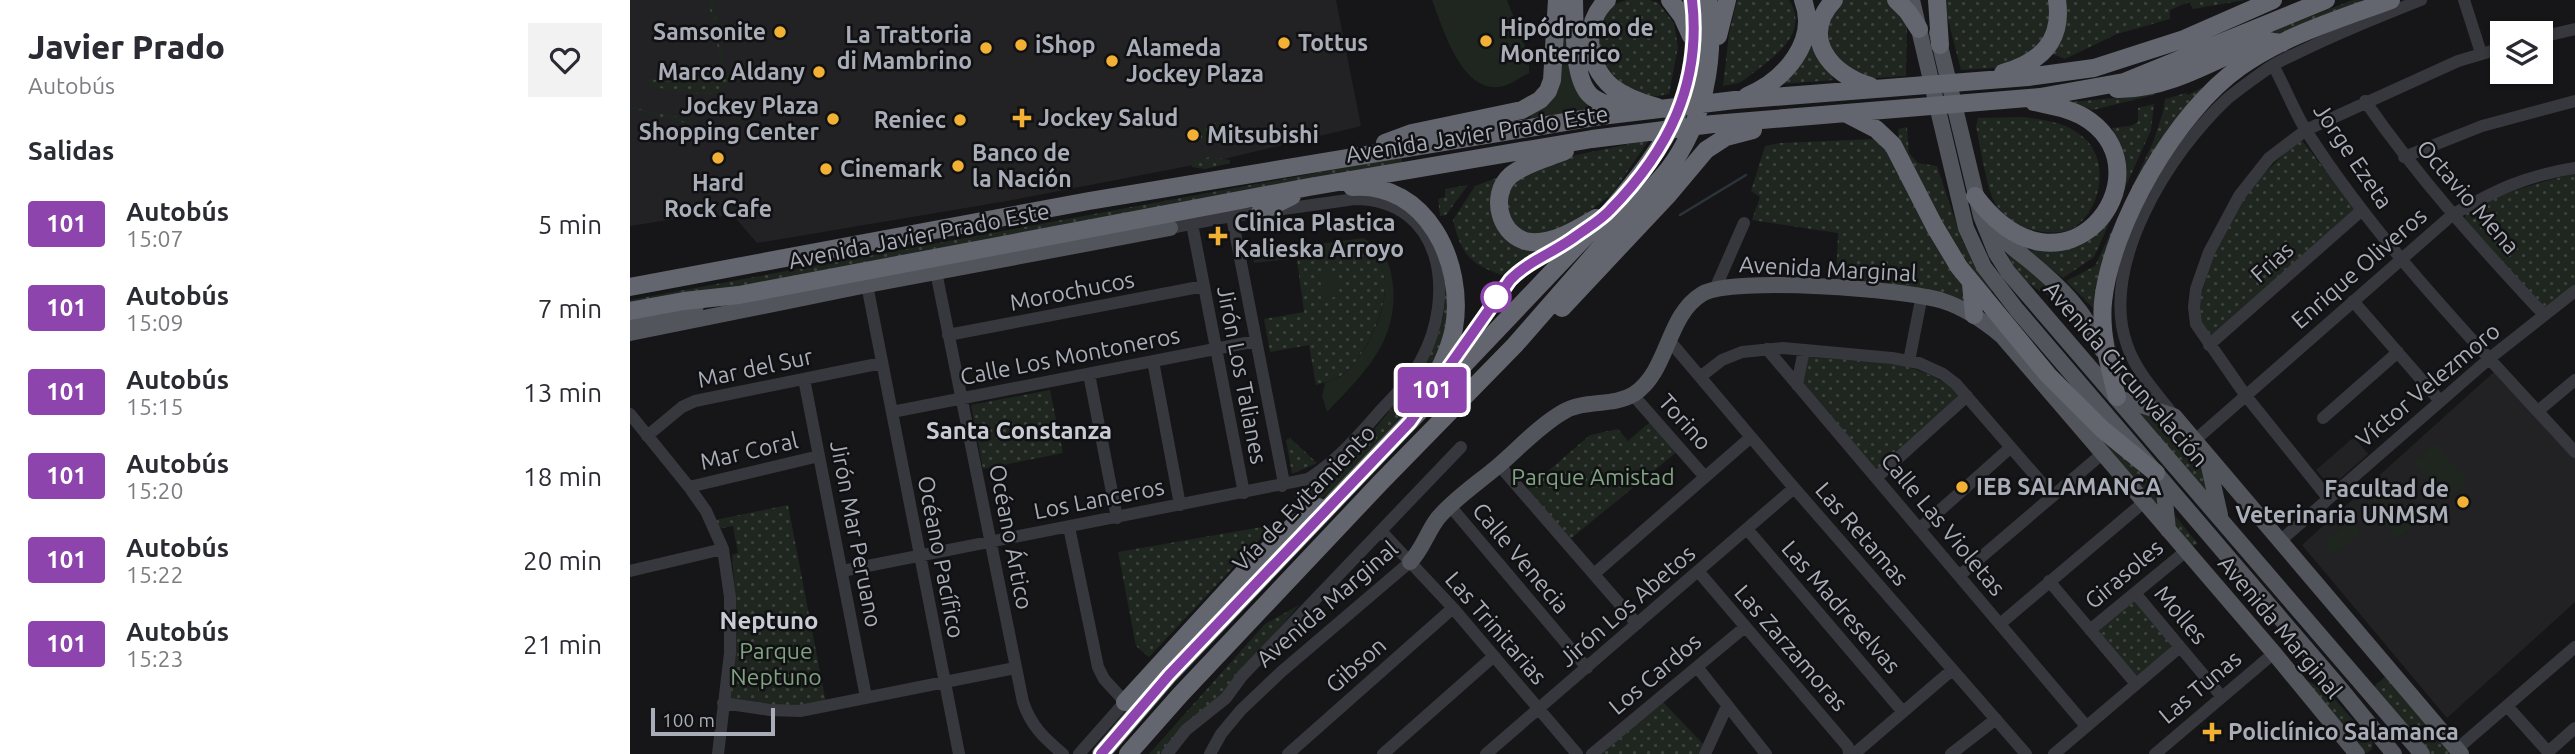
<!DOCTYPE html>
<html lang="es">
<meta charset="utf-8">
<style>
:root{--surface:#fff;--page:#f2f2f3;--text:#2b2b33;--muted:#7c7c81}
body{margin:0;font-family:Ubuntu,sans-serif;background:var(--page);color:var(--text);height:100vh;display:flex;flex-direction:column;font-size:26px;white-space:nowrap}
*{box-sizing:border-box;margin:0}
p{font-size:23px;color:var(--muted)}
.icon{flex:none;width:38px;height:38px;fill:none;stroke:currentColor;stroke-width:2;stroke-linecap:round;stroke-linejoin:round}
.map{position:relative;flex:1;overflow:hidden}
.drawer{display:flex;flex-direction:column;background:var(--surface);width:630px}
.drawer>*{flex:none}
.badge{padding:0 14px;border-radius:5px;font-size:24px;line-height:46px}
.fabs{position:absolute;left:1860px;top:21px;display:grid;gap:14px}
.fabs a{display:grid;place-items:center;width:63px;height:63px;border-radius:0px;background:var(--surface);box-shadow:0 2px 5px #0004;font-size:35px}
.scale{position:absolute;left:21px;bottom:18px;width:124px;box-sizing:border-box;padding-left:7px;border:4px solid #a8adb8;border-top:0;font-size:19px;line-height:24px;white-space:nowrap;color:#a8adb8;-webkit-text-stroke:5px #111113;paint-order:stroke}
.map>.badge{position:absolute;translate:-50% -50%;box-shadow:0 0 0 4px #fff}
h2{padding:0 28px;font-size:26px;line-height:63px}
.round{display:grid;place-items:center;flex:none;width:74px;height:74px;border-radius:0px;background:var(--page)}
.head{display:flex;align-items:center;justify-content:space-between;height:119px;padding:0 28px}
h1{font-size:33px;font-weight:800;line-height:52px}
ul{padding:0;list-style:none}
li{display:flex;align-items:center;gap:21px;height:84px;padding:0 28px}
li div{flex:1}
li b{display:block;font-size:26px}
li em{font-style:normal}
li .badge{min-width:77px;font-weight:700;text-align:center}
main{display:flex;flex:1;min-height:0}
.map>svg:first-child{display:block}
.built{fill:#222225}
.grass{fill:url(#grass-dots)}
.garden{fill:#1e261f}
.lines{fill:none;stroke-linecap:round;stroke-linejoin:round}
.stream{stroke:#2c353c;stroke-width:2.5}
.minor{stroke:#37383d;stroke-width:12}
.major{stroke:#53555c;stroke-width:16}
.highway{stroke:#63666e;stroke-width:18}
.line-casing{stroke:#fff;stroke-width:16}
.line{stroke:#8e44ad;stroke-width:10}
.poi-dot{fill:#f2b134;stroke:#111113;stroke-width:2.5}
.stop-dot{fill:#fff;stroke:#8e44ad;stroke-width:3.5}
.labels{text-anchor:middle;stroke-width:5;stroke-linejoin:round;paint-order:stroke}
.poi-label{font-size:23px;font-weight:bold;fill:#a8adb8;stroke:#111113;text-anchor:start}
.street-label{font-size:23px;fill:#a8adb8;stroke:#111113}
.park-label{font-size:23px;fill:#7fa381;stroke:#111113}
.neighbourhood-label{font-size:24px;font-weight:bold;fill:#c9ccd4;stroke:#111113}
</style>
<main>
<section class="drawer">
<div class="head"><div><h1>Javier Prado</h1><p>Autobús</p></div><a class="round"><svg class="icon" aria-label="heart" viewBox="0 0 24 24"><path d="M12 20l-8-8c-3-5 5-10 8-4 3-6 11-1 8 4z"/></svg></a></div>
<h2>Salidas</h2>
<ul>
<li><span class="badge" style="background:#8e44ad;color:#fff">101</span><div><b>Autobús</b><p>15:07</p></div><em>5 min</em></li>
<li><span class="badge" style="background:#8e44ad;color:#fff">101</span><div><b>Autobús</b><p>15:09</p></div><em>7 min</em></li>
<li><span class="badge" style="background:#8e44ad;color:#fff">101</span><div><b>Autobús</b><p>15:15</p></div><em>13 min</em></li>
<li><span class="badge" style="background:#8e44ad;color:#fff">101</span><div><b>Autobús</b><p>15:20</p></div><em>18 min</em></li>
<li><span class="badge" style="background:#8e44ad;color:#fff">101</span><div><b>Autobús</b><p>15:22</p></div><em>20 min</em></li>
<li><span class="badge" style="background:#8e44ad;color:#fff">101</span><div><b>Autobús</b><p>15:23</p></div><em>21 min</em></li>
</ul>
</section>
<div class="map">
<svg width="1945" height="754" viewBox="0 0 1945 754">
<defs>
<pattern id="grass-dots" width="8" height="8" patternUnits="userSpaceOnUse" patternTransform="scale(1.75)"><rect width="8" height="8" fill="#1e261f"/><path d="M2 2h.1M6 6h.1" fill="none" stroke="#3c433d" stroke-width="1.8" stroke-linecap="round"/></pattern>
</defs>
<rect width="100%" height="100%" fill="#161618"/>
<path class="built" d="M0,0H706L731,126L590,160L377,201L127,243L102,214L73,220L70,215L0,226Z
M1865,371L1945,458V602L1817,718L1672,545Z
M1724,437L1738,454L1701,487L1686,470Z"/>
<path class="grass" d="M78,0H83L95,63H91Z
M997,0H1019L1028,3L1044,23L1048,47L1039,94C1032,95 1023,98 1017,96C973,87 942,14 997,0Z
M1107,0H1159C1179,29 1149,54 1127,70C1121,74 1115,80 1109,83C1104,84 1098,85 1093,86L1099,34Z
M1209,0H1260L1277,26L1276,76L1232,79L1212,70L1194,37L1204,6Z
M1313,0H1421L1422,10L1414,43L1379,67L1331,70Z
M1432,0H1615L1563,9L1559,2L1540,10V19L1487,34L1435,59L1423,54L1421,50Z
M1723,0H1744L1654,35L1634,34Z
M1182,40L1204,80L1152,84Z
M93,68H96C97,72 99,80 98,84C92,103 33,88 19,86V79C44,82 75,89 93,68Z
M1571,88L1568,98L1464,309L1436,281L1465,266L1523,142L1533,112L1535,99L1556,93L1558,95Z
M1527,94L1463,110L1441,102Z
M1524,104L1521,130L1464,257L1433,278L1392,246L1432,250L1455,240L1477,217L1490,153L1482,128L1500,126L1508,122V108Z
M0,107L66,121L60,124L0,109Z
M1393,117C1415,120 1436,122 1453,137C1480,159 1472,208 1445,227C1433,235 1412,233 1399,229C1384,224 1370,214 1363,199C1356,183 1350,146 1346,126L1348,118Z
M588,122L592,126L582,133L580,140L560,144L555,137L543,134L579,127Z
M1277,127L1279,153L1288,163L1307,166L1332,241L1363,290L1358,294L1313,230L1269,140L1268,129Z
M1246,139L1258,151L1352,306L1308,293L1206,282L1208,233L1122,220L1130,197L1121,191L1135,146L1150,143Z
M1671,139L1725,209L1581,337C1577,332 1570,325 1569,319C1567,308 1572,293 1575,281C1591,218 1622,181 1671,139Z
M1019,140L982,194L944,223L921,235L903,237L876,221V188L917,161Z
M581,157L600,160V163L575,169L562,167L561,161Z
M772,157V163L0,313V300Z
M1945,174V286L1914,309L1835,222C1835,216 1834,215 1838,211C1853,198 1924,178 1945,174Z
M875,175L865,205L910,250L872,275C839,264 831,253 823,220L845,186Z
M838,185L816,215L810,216L808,199L815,197V189Z
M1374,248L1426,288L1418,295C1392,282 1387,273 1374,248Z
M722,251C785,250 744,349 716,372C707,380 696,382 686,385L679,345L640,352L634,319L674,312L667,260Z
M810,262L820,282L817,338L789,393L763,426L703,492L668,510L664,491C674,488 685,485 693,478C731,452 798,370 811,326C817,305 814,284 810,262Z
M1481,327L1490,363L1508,388L1512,386L1528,408C1479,384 1486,377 1481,327Z
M1179,355C1232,360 1289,357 1330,395L1247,470L1173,385Z
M420,390L433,453L353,469L341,405Z
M1433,399L1497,456L1568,544L1560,547Z
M1503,407C1551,427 1567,446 1580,497Z
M1021,421L1048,451L939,540L895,491L960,435L988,429L998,441Z
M660,438L687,463L662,474L656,440Z
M158,505L196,703L165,707L100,701L106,608L102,555L108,553L103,526L88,529L85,520Z
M643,525L519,657L506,646L488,552Z
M1504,596L1547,647L1506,680L1463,629Z
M669,605L589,699L573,710L530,754H519L635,624Z
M1755,677L1821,754H1800L1741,689Z
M1678,681L1699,693L1740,739L1743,743L1742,749L1737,753H1731L1673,685Z
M1033,702L1075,746L1071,754H971Z"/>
<path class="garden" d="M802,0H877L899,56V73C891,77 882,84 874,86C832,97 813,28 802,0Z
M939,2L964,108L901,119V115L928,91L932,3Z
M733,238C755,251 760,260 763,286C768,343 732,375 697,412L692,396L695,383C702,380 709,378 714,374C741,352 779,271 735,251L624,263L622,253Z
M706,271L710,296L694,299L689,274Z
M1806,443L1839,482L1816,501L1783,462Z
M1755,490L1785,524L1767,539L1737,505Z
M1721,520L1731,533L1703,555L1693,543Z"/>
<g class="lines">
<path class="stream" d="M1050,215L1116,175"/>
<path class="minor" d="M1834,0L1851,53
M1911,37L1945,29
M1643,65C1655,87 1664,111 1677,132C1752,249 1852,350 1945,452
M1735,101C1790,180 1849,245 1914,315
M1774,157L1852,126L1945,101
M602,217L653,478L652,486
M562,224L614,493
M306,272L393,702C401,726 414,738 433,754
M237,285L329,754
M1085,289L1114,223
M1723,301L1810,401
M318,335L574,286
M1038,339L1159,482L1396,754
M1579,345L1732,210
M1137,349L1456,726
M523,361L550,505
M1279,361L1292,295
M459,374L487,518
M1070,377L1092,360L1112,352L1153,348L1262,358L1289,363L1313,374L1326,384L1423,496
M174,379L236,697
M1167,385L1174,350
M1003,395L1075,477
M1908,411L1945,380
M262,412L626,341
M0,414L59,487L76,511L93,549L100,597V653L88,754
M1544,416C1527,393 1506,372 1497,345C1468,265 1540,152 1597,99C1610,88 1626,77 1640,67C1652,59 1666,54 1678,48C1715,30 1753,15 1791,0
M1693,418L1768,352
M17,436L52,407L65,401L252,363
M1564,441L1822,215C1866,190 1894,176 1945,168
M869,465L1007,624
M1246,478L1337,396
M59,487L189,456
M1698,498L1616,396L1566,324L1564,307L1566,289L1579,252L1609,196L1639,158L1676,130L1828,61L1872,48
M820,506L957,668
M439,527L468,667L474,679L495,702L449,754
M1117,529L1273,712
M1289,529L1380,448
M752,532L823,608L947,754
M1650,541L1860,358L1945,291
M0,571L93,549
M212,571L678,479C707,461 729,435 751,410C766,394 781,379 791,360C826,296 814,200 725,199L596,217L540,228
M1068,571L1218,747L1219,754
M964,574L1121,437
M1329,576L1472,454
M1419,581L1506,684
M1505,593L1592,697
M1370,624L1514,502
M1460,630L1556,551
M1067,667L1136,754
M93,703L140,710L170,711L385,668
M1877,706L1920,754
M1827,749L1945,647
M1918,752L1945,728
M537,754L556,730L596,698L612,676L831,447
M580,754L591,734L611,710L651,672L780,562
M658,754L823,608
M753,754L864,656
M856,754L1164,488
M962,754L1115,627
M1075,754L1097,706
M1224,754L1322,670
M1321,754L1366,719
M1424,754L1550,647
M1525,754L1644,653"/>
<path class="major" d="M1282,0L1336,228L1354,267L1387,310L1710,688L1764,754
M1307,33L1351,216L1366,253L1378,272L1792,754
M1357,223C1369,238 1383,248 1397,259C1430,286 1456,311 1472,350
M0,321L66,306
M0,333L237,285L540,228
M1489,398L1544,416L1831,754
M1578,462L1590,515
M1533,481L1538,530
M780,562C793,549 797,532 808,518C825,498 848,483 868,466C889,448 909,426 933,412C955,399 983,407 1004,394C1039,371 1036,316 1072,294C1102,276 1276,289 1313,301C1335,308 1354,321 1372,336L1644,653L1727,754"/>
<path class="highway" d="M944,0C945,25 942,77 960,95C969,104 984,106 995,110
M977,0C952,24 956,64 982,87C995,97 1011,103 1027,107
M1040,0L1052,16L1061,36
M1204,0C1169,37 1201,75 1240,86
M1266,0L1278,12L1289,29
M1307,0L1310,45
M1088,36L1097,0
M1373,73C1411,62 1433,41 1427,0
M1487,89C1536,90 1583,61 1627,42L1635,41L1652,43
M1117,96C1154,81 1189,41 1173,0
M1215,113L1246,129L1263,145L1305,227L1329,267L1418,375L1472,429L1526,473
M755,143L782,133L892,110L910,100L918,91L922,80L927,0
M935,151C918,158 896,163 881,175C858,195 870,239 901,242C924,244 947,229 966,218
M722,187C797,181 835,264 824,328C819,353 806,376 794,398
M1345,196C1434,314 1538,178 1460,121C1444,109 1423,106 1404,102
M630,212L662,196
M1341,284L1344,315
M0,287L459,201L971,116L1105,100L1398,77L1464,68L1554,39L1643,0
M932,308L1039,194L1076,150L1096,137L1123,130
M0,311L54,301L109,295L679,187L962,139L1083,124L1410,97L1494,82L1696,0
M1487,397C1479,366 1470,334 1473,302C1481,225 1546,112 1610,67C1655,35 1710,19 1761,0
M495,702L615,571L665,524L689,507
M471,754L539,675L979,212C1036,145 1074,93 1062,0
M498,754L550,695L751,482L885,345L1038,170C1074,122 1086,59 1078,0"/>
</g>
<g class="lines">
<g class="line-casing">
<path id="line" d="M471,754L539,675L780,422L880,280C898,261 925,252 946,236C957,228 971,220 980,210C1038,151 1072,84 1062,0"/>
</g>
<use href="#line" class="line"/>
</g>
<g class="poi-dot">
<circle cx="150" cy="32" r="7"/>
<circle cx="856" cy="41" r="7"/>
<circle cx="654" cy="43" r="7"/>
<circle cx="391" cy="45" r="7"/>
<circle cx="356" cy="48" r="7"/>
<circle cx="482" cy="61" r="7"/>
<circle cx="189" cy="72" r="7"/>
<path d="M388.5 107.5h7v7h7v7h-7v7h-7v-7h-7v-7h7z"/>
<circle cx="203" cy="119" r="7"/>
<circle cx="330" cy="120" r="7"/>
<circle cx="563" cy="135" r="7"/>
<circle cx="88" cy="158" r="7"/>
<circle cx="328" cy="166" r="7"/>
<circle cx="196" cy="169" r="7"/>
<path d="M584.5 225.5h7v7h7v7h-7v7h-7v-7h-7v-7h7z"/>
<circle cx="1332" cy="487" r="7"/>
<circle cx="1833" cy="502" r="7"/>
<path d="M1578.5 721.5h7v7h7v7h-7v7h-7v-7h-7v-7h7z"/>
</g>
<circle class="stop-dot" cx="866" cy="297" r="14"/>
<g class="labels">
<g class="poi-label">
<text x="870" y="36">Hipódromo de<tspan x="870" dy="26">Monterrico</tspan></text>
<text x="136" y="40" text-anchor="end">Samsonite</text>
<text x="342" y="43" text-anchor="end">La Trattoria<tspan x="342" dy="26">di Mambrino</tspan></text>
<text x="668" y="51">Tottus</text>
<text x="405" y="53">iShop</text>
<text x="496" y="56">Alameda<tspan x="496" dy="26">Jockey Plaza</tspan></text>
<text x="175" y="80" text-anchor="end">Marco Aldany</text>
<text x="189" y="114" text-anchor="end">Jockey Plaza<tspan x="189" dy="26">Shopping Center</tspan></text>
<text x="408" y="126">Jockey Salud</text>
<text x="316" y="128" text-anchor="end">Reniec</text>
<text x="577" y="143">Mitsubishi</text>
<text x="342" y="161">Banco de<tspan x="342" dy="26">la Nación</tspan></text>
<text x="210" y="177">Cinemark</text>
<text x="88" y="191" text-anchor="middle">Hard<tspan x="88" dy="26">Rock Cafe</tspan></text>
<text x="604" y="231">Clinica Plastica<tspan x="604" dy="26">Kalieska Arroyo</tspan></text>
<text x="1346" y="495">IEB SALAMANCA</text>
<text x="1819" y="497" text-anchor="end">Facultad de<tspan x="1819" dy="26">Veterinaria UNMSM</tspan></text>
<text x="1598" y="740">Policlínico Salamanca</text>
</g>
<g class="street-label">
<text transform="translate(847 134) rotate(-9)" y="8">Avenida Javier Prado Este</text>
<text transform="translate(1723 156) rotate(56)" y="8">Jorge Ezeta</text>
<text transform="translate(1838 197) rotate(49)" y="8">Octavio Mena</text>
<text transform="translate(289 236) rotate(-11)" y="8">Avenida Javier Prado Este</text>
<text transform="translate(1642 262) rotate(-42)" y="8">Frias</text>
<text transform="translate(1729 268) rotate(-41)" y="8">Enrique Oliveros</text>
<text transform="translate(1198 269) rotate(3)" y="8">Avenida Marginal</text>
<text transform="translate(442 291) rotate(-11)" y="8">Morochucos</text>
<text transform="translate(440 356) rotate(-11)" y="8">Calle Los Montoneros</text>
<text transform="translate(125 368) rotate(-12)" y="8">Mar del Sur</text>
<text transform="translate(1496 374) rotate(49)" y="8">Avenida Circunvalación</text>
<text transform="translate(612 375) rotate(79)" y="8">Jirón Los Talianes</text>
<text transform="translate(1798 385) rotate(-40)" y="8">Víctor Velezmoro</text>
<text transform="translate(1055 422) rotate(48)" y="8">Torino</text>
<text transform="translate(119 451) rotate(-13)" y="8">Mar Coral</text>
<text transform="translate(674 498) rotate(-46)" y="8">Vía de Evitamiento</text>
<text transform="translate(469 499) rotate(-11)" y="8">Los Lanceros</text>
<text transform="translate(1313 524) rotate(50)" y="8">Calle Las Violetas</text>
<text transform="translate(226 534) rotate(79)" y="8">Jirón Mar Peruano</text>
<text transform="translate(1232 534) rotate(49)" y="8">Las Retamas</text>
<text transform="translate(381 537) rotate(79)" y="8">Océano Ártico</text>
<text transform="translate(311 557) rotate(79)" y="8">Océano Pacífico</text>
<text transform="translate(891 558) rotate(50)" y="8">Calle Venecia</text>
<text transform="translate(1494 574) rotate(-40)" y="8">Girasoles</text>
<text transform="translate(697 604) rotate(-41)" y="8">Avenida Marginal</text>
<text transform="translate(997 606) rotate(-41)" y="8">Jirón Los Abetos</text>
<text transform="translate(1211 607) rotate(49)" y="8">Las Madreselvas</text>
<text transform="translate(1551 615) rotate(50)" y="8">Molles</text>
<text transform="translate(1650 627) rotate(50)" y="8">Avenida Marginal</text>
<text transform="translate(866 628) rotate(49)" y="8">Las Trinitarias</text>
<text transform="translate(1161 648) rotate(49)" y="8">Las Zarzamoras</text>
<text transform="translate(726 665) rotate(-41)" y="8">Gibson</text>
<text transform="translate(1025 674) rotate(-40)" y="8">Los Cardos</text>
<text transform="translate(1570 687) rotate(-40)" y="8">Las Tunas</text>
</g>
<g class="park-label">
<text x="963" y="485">Parque Amistad</text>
<text x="146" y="659">Parque<tspan x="146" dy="26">Neptuno</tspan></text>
</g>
<g class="neighbourhood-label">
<text x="389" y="439">Santa Constanza</text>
<text x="139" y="629">Neptuno</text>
</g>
</g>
</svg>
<div class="fabs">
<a><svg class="icon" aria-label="layers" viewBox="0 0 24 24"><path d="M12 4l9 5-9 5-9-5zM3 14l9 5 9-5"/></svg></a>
</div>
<div class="scale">100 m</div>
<b class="badge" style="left:802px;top:390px;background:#8e44ad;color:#fff">101</b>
</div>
</main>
